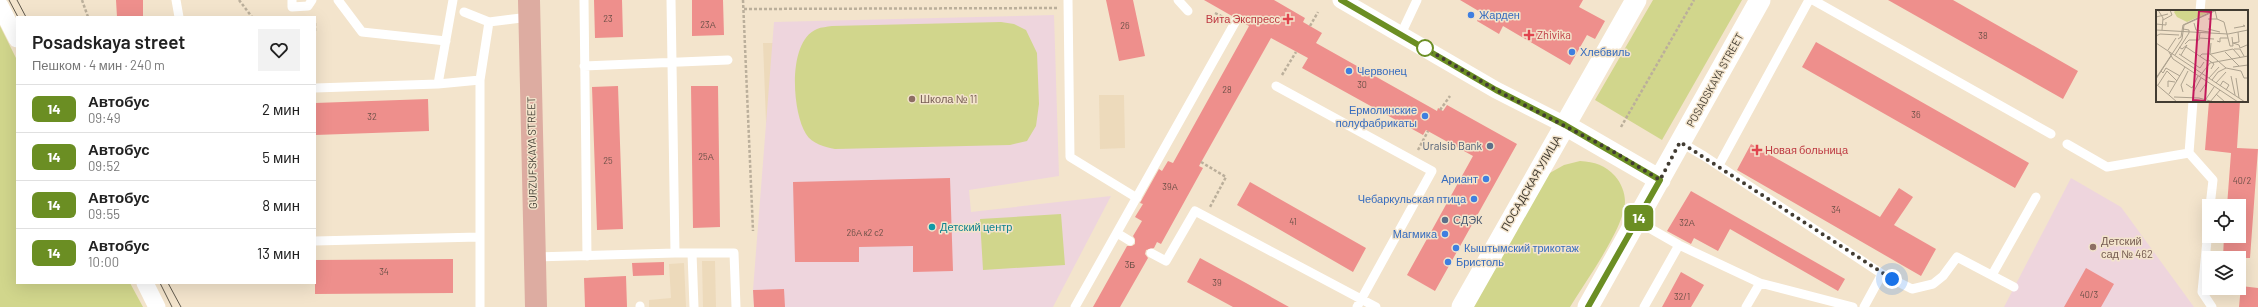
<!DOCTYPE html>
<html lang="ru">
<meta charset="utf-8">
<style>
:root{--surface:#fff;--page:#f2f2f2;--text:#222;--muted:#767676;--line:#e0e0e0}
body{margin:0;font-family:Barlow,sans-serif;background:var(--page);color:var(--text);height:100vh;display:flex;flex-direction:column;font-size:15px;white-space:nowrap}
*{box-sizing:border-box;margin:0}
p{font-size:13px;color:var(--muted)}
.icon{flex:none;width:22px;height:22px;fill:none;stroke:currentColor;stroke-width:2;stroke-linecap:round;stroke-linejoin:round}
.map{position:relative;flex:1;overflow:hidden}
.sheet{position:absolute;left:16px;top:16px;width:300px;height:268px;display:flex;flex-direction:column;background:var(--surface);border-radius:0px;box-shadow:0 4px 16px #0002}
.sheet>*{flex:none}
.badge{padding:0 8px;border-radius:6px;font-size:14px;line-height:26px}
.fabs{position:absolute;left:2202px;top:199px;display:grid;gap:8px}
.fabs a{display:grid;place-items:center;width:44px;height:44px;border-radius:0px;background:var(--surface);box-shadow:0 4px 16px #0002;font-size:20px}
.you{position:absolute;width:20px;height:20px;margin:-10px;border:3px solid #fff;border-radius:50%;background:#1a73e8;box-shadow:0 0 0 6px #1a73e833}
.map>.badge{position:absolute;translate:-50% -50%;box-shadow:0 0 0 2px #fff}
.round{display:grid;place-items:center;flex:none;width:42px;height:42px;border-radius:0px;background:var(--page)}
.head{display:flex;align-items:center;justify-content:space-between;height:68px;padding:0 16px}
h1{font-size:19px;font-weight:600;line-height:30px}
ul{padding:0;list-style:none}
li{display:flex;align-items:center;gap:12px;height:48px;padding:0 16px;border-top:1px solid var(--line)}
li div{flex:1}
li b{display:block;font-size:15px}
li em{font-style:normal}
li .badge{min-width:44px;font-weight:700;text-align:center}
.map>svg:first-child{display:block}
.built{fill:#eddabb}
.education{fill:#eed5dd}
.green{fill:#d1d68c}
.building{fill:#ee8f8c}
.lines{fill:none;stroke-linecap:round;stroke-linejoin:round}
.path{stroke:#bbaf9b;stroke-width:2.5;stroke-dasharray:3 2;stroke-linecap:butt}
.service{stroke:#fff;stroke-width:9}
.minor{stroke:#fff;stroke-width:17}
.tertiary{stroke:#fff;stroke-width:21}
.primary{stroke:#ddaca1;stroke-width:22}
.tram{stroke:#5f584b;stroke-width:1}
.line-casing{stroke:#fff;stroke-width:9}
.line{stroke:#6b8e23;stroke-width:6}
.walk{stroke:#423c32;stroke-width:4;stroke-dasharray:0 7.2}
.shop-dot{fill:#3f7fe0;stroke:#f3e4cc;stroke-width:1.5}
.health-dot{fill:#e0444e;stroke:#f3e4cc;stroke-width:1.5}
.stop-dot{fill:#fff;stroke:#6b8e23;stroke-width:2}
.education-dot{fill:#8d6e63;stroke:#f3e4cc;stroke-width:1.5}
.service-dot{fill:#5c6f8a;stroke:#f3e4cc;stroke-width:1.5}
.culture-dot{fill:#0f9aa8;stroke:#f3e4cc;stroke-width:1.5}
.labels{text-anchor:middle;stroke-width:3;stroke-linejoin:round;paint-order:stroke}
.number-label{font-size:9px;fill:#6d5148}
.shop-label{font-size:11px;fill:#366cbe;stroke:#f3e4cc;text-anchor:start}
.health-label{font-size:11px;fill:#be3a42;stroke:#f3e4cc;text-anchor:start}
.street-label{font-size:11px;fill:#423c32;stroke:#f3e4cc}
.education-label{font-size:11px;fill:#785e54;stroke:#f3e4cc;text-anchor:start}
.service-label{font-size:11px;fill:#4e5e75;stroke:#f3e4cc;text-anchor:end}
.culture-label{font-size:11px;fill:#0d838f;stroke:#f3e4cc;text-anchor:start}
.inset-road{fill:none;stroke:#aca18e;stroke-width:1}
.view{fill:#c2185b;fill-opacity:0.15;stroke:#c2185b;stroke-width:2}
.inset-edge{fill:none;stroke:#423c32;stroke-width:2}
</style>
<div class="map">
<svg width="2258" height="307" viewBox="0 0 2258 307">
<rect width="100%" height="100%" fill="#f3e4cc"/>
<path class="built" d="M763,43H775L767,148Z
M1099,95H1124L1125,148L1100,149Z
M702,261H715L716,307H703Z
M684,263L686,307H649V300L671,298L669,264Z"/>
<path class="education" d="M1054,15L1059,176L969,190L971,212L1111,196L1053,307H754L753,290L774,22Z
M2071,178L2121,207L2194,307H2004Z"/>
<path class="green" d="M1653,0H1742L1662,140L1595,100Z
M1001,22L1014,24L1026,30L1037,53L1039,104L1036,126L1027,141L1010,145L835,149C825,147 812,144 806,134C792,112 787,41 817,29C821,27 827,27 832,26Z
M0,26L17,60V283H130L143,307H0Z
M1580,161C1595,162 1605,165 1615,176C1621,183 1625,192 1625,202C1624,229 1585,282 1570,307H1473L1548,174L1564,165Z
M1061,214L1065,265L983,270L980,219Z"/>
<path class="building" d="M116,0H143V17H117Z
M594,0H622L623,37L595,38Z
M692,0H723L724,35L692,36Z
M1106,0H1133L1145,56L1119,61Z
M1204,0H1274L1305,18L1303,22L1322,33L1316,43L1437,111L1438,108L1443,111L1447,105L1517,144L1435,291L1407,275L1473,156L1426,130L1423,135L1302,68L1308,58L1271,38L1199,166L1203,168L1161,244L1157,242L1154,248L1146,250L1145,254L1148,258L1120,307H1093L1127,246H1132L1135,244V239L1133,236L1142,221L1135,217L1143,204L1140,203L1159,169L1162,171L1168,161L1173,163L1249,26L1242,22V16L1240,14L1232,16Z
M1460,0H1583L1579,7L1605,21L1595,39L1587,35L1570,65L1503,26L1499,34L1477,21L1482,13Z
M1888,0H1953L2078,71L2063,99Z
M1816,42L2029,163L2015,188L1802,67Z
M618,86L623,229L597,230L592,87Z
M691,86H718L720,227L693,228Z
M428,99L429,131L315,135V103Z
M2209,101H2240L2237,148L2258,149L2250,258H2223L2224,236H2239V206H2227L2231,153L2205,150Z
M1751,144L1880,217L1899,188L1913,197L1894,225L1936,249L1921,276L1737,170Z
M950,178L953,271L913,272V246L859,247V262H795L793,182Z
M1250,182L1366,248L1353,272L1237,205Z
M1691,191L1845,279L1838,291L1730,229L1718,251L1694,238L1691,244L1667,231Z
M1200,258L1246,283L1289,307H1233L1187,282Z
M453,259V293L315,294V260Z
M664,262V275L633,276L632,263Z
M2086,268L2114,284L2101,307H2064Z
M1681,272L1704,285L1691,307H1662Z
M626,276L627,307H585L584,278Z
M2241,286L2258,288V307H2239Z
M784,289L785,307H754L753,290Z"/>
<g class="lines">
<path class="path" d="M82,0L88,17
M239,0L252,17
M743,0L753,231
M744,9L1057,8
M1215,13L1225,18
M315,23V33
M1310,26L1318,12
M1282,75L1296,52
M1440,110L1450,96
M1621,127L1694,0
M1418,150L1428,131
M1201,162L1226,177L1210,207"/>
<path class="service" d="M176,0L179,17
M292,0V7L308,6L312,0
M338,0L362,32L446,41
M584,0L587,256
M671,0L675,253
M1068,0L1070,157L1137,198
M1178,0L1188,11
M1813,0L2051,134
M2200,11L2201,0
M464,12L489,22
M1401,34L1417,0
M584,66L728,60
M438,84L453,0
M1276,86L1432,171L1357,307
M315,88L438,84L480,80
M2193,101L2189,153L2213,180L2210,206
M1680,142L1704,156L1882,274L1912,289L1933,284L1943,276L1957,257L2014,287
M2067,144L2107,167L2189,153
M1719,165L1809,0
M2209,220L2202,292L2212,307
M1637,221L1679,245L1760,283L1853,307
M1117,233L1130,241
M315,241L479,237
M692,253L694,307
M1151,253L1166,261L1195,211L1376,307
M535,257L675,253H734L736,307
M1992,275L2036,197
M640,306V307
M480,307V80L489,22L529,17
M1075,307L1237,19
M1644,307L1679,245
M1746,307L1760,283
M1864,307L1882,274"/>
<path class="minor" d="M1341,0L1496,90L1565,125
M0,6L17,39
M145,283L157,307"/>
<path class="tertiary" d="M1565,125L1660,180
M1462,307L1636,0
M1588,307L1760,0"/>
<path class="primary" d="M529,0L536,307"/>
<path class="tram" d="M9,0L18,17
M17,0L26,17
M160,283L172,307
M168,283L181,307"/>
</g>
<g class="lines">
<g class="line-casing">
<path id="line" d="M1341,0L1496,90L1565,125L1660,180L1588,307"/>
</g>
<use href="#line" class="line"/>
<path class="walk" d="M1425,48L1496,90L1609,149L1660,180L1680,142L1892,279"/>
</g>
<g class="shop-dot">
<circle cx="1471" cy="15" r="4"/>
<circle cx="1572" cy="52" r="4"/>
<circle cx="1349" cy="71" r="4"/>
<circle cx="1425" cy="116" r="4"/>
<circle cx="1486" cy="179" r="4"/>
<circle cx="1474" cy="199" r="4"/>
<circle cx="1445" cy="234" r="4"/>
<circle cx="1456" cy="248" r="4"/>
<circle cx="1448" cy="262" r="4"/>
</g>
<g class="health-dot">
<path d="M1286 13h4v4h4v4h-4v4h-4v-4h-4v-4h4z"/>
<path d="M1527 29h4v4h4v4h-4v4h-4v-4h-4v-4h4z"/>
<path d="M1755 144h4v4h4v4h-4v4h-4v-4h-4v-4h4z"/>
</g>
<circle class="stop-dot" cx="1425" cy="48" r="8"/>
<g class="education-dot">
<circle cx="912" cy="99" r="4"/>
<circle cx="2093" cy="247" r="4"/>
</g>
<g class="service-dot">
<circle cx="1490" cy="146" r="4"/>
<circle cx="1445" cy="220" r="4"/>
</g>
<circle class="culture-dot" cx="932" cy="227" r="4"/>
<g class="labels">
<g class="number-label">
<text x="608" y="22">23</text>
<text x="708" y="28">23А</text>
<text x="1125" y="29">26</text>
<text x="1983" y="39">38</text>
<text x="1362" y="88">30</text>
<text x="1227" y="93">28</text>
<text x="1916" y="118">36</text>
<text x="372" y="120">32</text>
<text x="706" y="160">25А</text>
<text x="608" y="164">25</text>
<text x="2242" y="184">40/2</text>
<text x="1170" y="190">39А</text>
<text x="1836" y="213">34</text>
<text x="1293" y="225">41</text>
<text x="1687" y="226">32А</text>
<text x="865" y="236">26А к2 с2</text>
<text x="1130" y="268">3Б</text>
<text x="384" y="275">34</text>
<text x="1217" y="286">39</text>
<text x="2089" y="298">40/3</text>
<text x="1682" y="300">32/1</text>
</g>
<g class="shop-label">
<text x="1479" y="19">Жарден</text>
<text x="1580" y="56">Хлебвиль</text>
<text x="1357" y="75">Червонец</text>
<text x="1417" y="114" text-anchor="end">Ермолинские<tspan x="1417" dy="13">полуфабрикаты</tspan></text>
<text x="1478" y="183" text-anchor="end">Ариант</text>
<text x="1466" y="203" text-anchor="end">Чебаркульская птица</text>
<text x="1437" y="238" text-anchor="end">Магмика</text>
<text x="1464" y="252">Кыштымский трикотаж</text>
<text x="1456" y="266">Бристоль</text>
</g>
<g class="health-label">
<text x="1280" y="23" text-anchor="end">Вита Экспресс</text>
<text x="1537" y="39">Zhivika</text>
<text x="1765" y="154">Новая больница</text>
</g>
<g class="street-label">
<text transform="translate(1715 80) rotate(-61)" y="4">POSADSKAYA STREET</text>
<text transform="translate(532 153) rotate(-91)" y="4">GURZUFSKAYA STREET</text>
<text transform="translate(1531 183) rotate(-60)" y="4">ПОСАДСКАЯ УЛИЦА</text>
</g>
<g class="education-label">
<text x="920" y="103">Школа № 11</text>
<text x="2101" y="245">Детский<tspan x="2101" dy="13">сад № 462</tspan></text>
</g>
<g class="service-label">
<text x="1482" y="150">Uralsib Bank</text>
<text x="1453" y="224" text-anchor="start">СДЭК</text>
</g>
<g class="culture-label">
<text x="940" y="231">Детский центр</text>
</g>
</g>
<g transform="translate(2156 10)">
<rect width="92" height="92" fill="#f3e4cc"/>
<path d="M20,0H58L31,12L21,7L18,2Z" fill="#d1d68c"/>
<path class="inset-road" d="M2,0L7,8L6,20M0,7L12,4M61,9L68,12L74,36H77L76,27M7,10L16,5L14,0M38,13L40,20L53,22M0,14L10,15V12M78,18L89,16L87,15M52,19L64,22M0,20L72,24L92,20M0,26L4,24L23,25M43,28L58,29M22,29L25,27L27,15L59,0L61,9H52M61,31L64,32V28H72M0,33L89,92M77,33L83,35L84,38L91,35M77,33L83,32L82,22M29,34L33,30H43L44,23M23,37L26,39L31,35L25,45M30,37L51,51M78,39H84L88,46M12,40L20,28M13,42L17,49L82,92M69,42L83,56M23,44L44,58L48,52M54,44L70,58L62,62L56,70M55,44L77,39L84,47M19,45L33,23V20L27,19M44,46L46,44H54L55,33M51,49L58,54L55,59M77,57L92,55M70,58L85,61L88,68H92M5,61L7,63L10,58L24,66M75,66L79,85M43,67L54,53L92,46M0,68L26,29L28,15L61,0M53,68L63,57M80,68L83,88M0,69L15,46M60,73L70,62M0,74L21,92M30,74L36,78L42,66M2,75L11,61L21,71M64,76L67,71L73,75L70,80M12,77V71L19,72M38,81L45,68M27,82L25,75L32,61M44,82L51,72M13,84L29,57M60,84L69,92M18,87L43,88L58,92M50,89L58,77M54,92L64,80"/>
<path class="view" d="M43,1L55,2L49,91L37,90Z"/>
<rect width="92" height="92" class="inset-edge"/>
</g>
</svg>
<div class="fabs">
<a><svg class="icon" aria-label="locate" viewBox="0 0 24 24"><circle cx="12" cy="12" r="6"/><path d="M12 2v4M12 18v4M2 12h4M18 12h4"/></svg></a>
<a><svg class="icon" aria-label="layers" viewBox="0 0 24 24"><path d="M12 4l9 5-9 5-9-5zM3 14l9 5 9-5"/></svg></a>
</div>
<div class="you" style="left:1892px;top:279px"></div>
<b class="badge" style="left:1639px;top:218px;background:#6b8e23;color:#fff">14</b>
<section class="sheet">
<div class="head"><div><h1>Posadskaya street</h1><p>Пешком · 4 мин · 240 m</p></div><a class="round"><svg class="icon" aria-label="heart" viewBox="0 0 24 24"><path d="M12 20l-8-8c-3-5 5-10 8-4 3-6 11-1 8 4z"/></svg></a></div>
<ul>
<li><span class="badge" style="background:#6b8e23;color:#fff">14</span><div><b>Автобус</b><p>09:49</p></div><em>2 мин</em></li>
<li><span class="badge" style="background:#6b8e23;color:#fff">14</span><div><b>Автобус</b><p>09:52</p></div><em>5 мин</em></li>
<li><span class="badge" style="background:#6b8e23;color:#fff">14</span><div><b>Автобус</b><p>09:55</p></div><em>8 мин</em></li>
<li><span class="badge" style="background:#6b8e23;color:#fff">14</span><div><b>Автобус</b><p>10:00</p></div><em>13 мин</em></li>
</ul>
</section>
</div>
